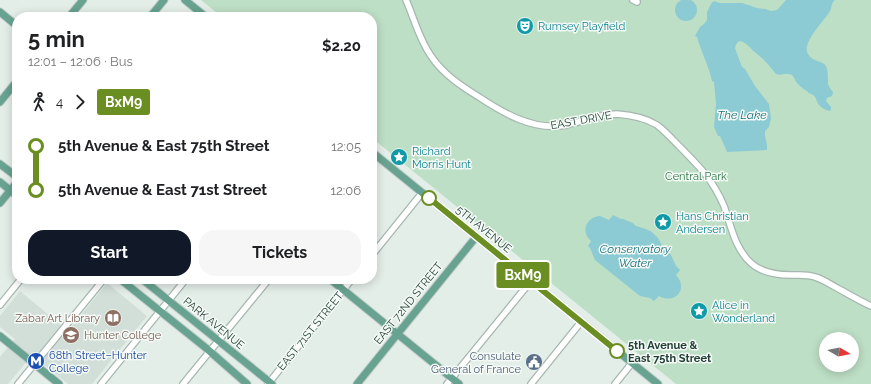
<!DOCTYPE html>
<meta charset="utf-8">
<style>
:root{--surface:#fff;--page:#f6f6f6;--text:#202124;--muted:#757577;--accent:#111827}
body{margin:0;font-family:Raleway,sans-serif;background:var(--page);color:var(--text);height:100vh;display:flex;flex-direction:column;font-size:15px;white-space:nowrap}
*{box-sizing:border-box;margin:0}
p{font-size:13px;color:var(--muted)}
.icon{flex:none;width:22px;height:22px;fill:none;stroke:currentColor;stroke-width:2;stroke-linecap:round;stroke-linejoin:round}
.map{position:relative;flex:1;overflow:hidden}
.drawer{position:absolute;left:12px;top:12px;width:365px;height:272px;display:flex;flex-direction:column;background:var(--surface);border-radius:16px;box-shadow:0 2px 10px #0003}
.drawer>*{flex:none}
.badge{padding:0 8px;border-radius:3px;font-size:14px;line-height:26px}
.needle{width:26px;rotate:100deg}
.buttons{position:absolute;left:819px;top:332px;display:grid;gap:8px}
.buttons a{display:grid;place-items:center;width:40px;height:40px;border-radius:50%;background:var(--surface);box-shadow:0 2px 10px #0003;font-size:20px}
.map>.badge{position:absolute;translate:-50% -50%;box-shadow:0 0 0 2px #fff}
.legs{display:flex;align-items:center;gap:6px;height:44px;padding:0 16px;font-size:13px}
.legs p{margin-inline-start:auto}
.overview{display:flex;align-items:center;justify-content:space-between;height:68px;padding:0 16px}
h1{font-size:22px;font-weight:700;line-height:30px}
.button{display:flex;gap:8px;margin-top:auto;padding:8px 16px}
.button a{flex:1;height:46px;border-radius:16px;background:var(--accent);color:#fff;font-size:16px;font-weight:700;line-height:46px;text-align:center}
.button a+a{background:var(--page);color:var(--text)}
ul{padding:0 16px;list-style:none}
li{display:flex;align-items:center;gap:14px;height:44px;font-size:15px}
li i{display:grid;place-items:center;width:6px;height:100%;margin:0 5px;background:currentColor}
li i::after{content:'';width:10px;height:10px;margin:-5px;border:3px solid;border-radius:50%;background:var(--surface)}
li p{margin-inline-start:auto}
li:first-child i{background:linear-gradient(#0000 50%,currentColor 0)}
li:last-child i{background:linear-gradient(currentColor 50%,#0000 0)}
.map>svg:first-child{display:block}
.built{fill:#d2ded8}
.green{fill:#bddfc5;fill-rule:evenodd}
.water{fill:#8ccbd3}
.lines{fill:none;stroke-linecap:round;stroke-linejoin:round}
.minor-casing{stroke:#a6b6b0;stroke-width:8}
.major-casing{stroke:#c1cac7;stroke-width:9}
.minor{stroke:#fff;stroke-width:5.5}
.major{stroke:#68a391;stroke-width:7}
.line-1-casing{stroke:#fff;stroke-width:9}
.line-1{stroke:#6b8e23;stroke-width:6}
.stop-1-dot{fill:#fff;stroke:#6b8e23;stroke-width:2}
.labels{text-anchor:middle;stroke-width:3;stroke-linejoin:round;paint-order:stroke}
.culture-label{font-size:11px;fill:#0d838f;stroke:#f5faf7;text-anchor:start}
.street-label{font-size:11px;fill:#234037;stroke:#f5faf7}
.park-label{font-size:11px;fill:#2d7746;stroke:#f5faf7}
.education-label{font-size:11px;fill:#785e54;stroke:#f5faf7;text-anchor:end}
.stop-label{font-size:11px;font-weight:bold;fill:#234037;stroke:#f5faf7;text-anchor:start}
.transit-label{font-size:11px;fill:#164399;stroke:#f5faf7;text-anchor:start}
.service-label{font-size:11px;fill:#4e5e75;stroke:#f5faf7;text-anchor:end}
.water-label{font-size:12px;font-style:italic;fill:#1c717d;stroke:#f5faf7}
</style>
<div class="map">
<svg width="871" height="384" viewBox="0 0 871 384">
<rect width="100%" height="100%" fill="#e4eee9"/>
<path class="built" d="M107,283L147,316L92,384H68L32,355L8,384H0V357L15,339L0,327V316L20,291L68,331Z"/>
<path class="green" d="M201,0H871V384H676L372,138V17H222ZM826,339H852V365H826Z"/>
<path class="water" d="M675 10a11 11 0 1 1 22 0a11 11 0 1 1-22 0Z
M786,0H835C831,3 832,7 830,11C825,20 801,43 808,54C812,62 822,60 826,66C828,69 828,80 828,84C829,87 831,90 833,92L832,96L827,98L826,101L831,107V110L829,111C826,110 822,108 820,106C815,101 818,96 809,93C806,90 800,87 797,83C794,79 794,74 788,74C783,73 783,76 776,74C772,69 768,64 763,59C761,57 758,55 756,53C750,49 739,32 735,48L742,67L745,69L755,86L769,104L771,118L769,127L765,131V135L767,145V150L727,152L720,136H718L714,127L716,104L714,82L712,81C709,66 701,52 697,37L695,36L700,27L704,24L707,20V12L712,2H713L714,1L720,3H742L757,8L765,9L771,11L777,10Z
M613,215L621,219H623L633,223L636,226L646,229L652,232L658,238L664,249L671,255L676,266L680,270L676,275C689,289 675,305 659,296L654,301L650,298L640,296L595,260L590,248L588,246L591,241C589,239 587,237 586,234C583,225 591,216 600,216C603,217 606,219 609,220Z"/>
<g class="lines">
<g class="minor-casing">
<path id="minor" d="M406,0C414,18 419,39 431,56C443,74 461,86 479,97C503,113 531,129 560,126C579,123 597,114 617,114C630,115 646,118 657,125C665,131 672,139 679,146C699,166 713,180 724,206C731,226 735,249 751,263C762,273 777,275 791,275C799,275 807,274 815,277C823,279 831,285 839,289C850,295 860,301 871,306
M633,0L637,2
M372,255L422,193
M0,305L21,279
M18,384L104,279
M101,384L186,279
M183,384L269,279
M268,384L352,279
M447,384L531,281
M531,384L581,322
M615,384L632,363"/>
</g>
<g class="major-casing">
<path id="major" d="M185,0L206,17
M0,12L17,26
M69,17L83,0
M150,17L164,0
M0,102L17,81
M372,152L658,384
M0,164L17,177
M0,182L17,196
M0,203L17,182
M120,279L206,348L247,384
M142,279L272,384
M330,279L459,384
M0,336L59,384
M357,384L476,237"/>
</g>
<use href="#minor" class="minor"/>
<use href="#major" class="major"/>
</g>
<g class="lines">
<g class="line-1-casing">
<path id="line-1" d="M429,198L617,351"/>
</g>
<use href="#line-1" class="line-1"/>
</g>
<defs>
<g id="theatre-disc" transform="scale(0.9)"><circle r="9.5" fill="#0f9aa8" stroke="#f5faf7"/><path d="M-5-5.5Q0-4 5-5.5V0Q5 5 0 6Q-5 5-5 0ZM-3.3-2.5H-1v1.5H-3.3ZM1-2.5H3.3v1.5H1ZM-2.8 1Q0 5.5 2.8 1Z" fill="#fff"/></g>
<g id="sight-disc" transform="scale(0.9)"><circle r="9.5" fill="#0f9aa8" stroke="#f5faf7"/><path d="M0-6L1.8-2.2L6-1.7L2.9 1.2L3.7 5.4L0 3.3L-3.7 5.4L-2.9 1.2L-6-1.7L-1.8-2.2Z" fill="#fff"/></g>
<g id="library-disc" transform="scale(0.9)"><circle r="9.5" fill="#8d6e63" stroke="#f5faf7"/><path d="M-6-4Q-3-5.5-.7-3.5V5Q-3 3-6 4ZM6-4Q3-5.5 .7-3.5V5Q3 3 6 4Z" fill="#fff"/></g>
<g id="university-disc" transform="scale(0.9)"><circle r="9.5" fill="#8d6e63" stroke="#f5faf7"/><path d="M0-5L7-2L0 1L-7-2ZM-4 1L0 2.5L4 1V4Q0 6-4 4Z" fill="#fff"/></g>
<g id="metro-disc" transform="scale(0.9)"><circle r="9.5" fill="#1a4fb4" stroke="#f5faf7"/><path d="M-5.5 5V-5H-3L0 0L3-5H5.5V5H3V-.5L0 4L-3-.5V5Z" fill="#fff"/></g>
<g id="civic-disc" transform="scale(0.9)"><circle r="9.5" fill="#5c6f8a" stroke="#f5faf7"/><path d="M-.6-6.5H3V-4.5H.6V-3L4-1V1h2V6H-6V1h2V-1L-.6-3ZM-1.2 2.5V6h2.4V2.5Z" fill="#fff"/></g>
</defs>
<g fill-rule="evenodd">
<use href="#theatre-disc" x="525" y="26"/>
<use href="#sight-disc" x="399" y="157"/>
<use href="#sight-disc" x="663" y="222"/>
<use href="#sight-disc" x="699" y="311"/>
<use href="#library-disc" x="113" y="318"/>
<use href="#university-disc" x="71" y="335"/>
<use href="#metro-disc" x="36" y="361"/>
<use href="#civic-disc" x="534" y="362"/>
</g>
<g class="stop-1-dot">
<circle cx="429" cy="198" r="7"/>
<circle cx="617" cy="351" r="7"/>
</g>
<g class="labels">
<g class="culture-label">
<text x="538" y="30">Rumsey Playfield</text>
<text x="412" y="155">Richard<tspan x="412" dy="13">Morris Hunt</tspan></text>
<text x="676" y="220">Hans Christian<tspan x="676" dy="13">Andersen</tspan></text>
<text x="712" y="309">Alice in<tspan x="712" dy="13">Wonderland</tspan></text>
</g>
<g class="street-label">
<text transform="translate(581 120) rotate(-10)" y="4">EAST DRIVE</text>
<text transform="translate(484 229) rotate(39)" y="4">5TH AVENUE</text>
<text transform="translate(408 303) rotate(-51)" y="4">EAST 72ND STREET</text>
<text transform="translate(214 323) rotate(39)" y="4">PARK AVENUE</text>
<text transform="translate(310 331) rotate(-51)" y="4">EAST 71ST STREET</text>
</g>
<g class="park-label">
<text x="696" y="180">Central Park</text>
</g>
<g class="education-label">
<text x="100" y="322">Zabar Art Library</text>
<text x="84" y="339" text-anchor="start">Hunter College</text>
</g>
<g class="stop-label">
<text x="628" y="349">5th Avenue &amp;<tspan x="628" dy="13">East 75th Street</tspan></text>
</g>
<g class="transit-label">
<text x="49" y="359">68th Street–Hunter<tspan x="49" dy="13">College</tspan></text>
</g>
<g class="service-label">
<text x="521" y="360">Consulate<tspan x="521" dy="13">General of France</tspan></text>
</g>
<g class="water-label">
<text x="742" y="119">The Lake</text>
<text x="635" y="253">Conservatory<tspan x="635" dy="14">Water</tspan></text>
</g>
</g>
</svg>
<div class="buttons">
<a><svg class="needle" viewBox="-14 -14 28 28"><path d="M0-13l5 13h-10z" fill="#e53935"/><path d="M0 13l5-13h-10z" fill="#757577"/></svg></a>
</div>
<b class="badge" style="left:523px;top:275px;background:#6b8e23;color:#fff">BxM9</b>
<section class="drawer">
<div class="overview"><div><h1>5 min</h1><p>12:01 – 12:06 · Bus</p></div><b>$2.20</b></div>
<div class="legs"><svg class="icon" aria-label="walk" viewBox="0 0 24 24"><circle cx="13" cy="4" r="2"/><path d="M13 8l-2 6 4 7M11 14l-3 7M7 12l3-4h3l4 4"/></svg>4<svg class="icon" aria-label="forward" viewBox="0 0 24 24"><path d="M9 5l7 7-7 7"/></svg><b class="badge" style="background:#6b8e23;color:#fff">BxM9</b></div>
<ul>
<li><i style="color:#6b8e23"></i><b>5th Avenue &amp; East 75th Street</b><p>12:05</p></li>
<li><i style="color:#6b8e23"></i><b>5th Avenue &amp; East 71st Street</b><p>12:06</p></li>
</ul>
<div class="button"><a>Start</a><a>Tickets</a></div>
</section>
</div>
